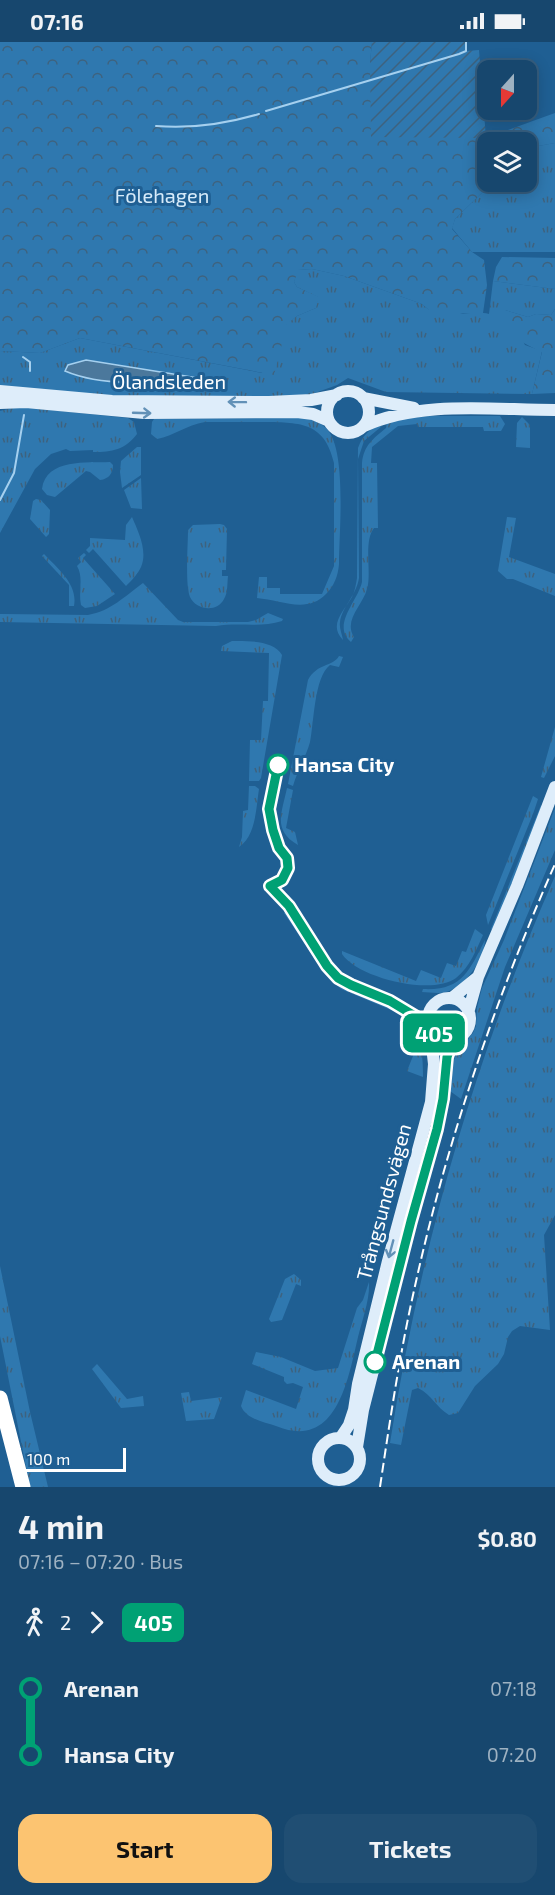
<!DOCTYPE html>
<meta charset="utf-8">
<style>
:root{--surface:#17476e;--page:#204e73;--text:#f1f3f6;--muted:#9eb2c2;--line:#365f81;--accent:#fcc471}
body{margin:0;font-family:"Exo 2",sans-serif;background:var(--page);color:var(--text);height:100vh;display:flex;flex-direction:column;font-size:22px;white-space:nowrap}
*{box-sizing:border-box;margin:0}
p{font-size:20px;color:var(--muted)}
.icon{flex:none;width:33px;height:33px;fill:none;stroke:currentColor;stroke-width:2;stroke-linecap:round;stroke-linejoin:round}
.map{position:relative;height:1445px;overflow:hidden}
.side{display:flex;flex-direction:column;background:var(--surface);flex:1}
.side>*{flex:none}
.badge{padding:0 12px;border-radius:9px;font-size:21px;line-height:39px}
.needle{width:39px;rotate:201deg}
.tools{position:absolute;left:477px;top:18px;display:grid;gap:12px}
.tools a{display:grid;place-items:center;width:60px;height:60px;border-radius:12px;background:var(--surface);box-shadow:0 3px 15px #0003,0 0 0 2px var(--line);font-size:30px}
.scale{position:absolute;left:18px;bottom:15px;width:108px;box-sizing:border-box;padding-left:6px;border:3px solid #fff;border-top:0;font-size:16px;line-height:21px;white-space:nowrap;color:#fff;-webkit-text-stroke:4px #1f5f93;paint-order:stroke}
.map>.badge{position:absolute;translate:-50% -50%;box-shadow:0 0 0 3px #fff}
.legs{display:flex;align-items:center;gap:9px;height:66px;padding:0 18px;font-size:20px}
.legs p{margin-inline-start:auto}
.headline{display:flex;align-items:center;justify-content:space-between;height:102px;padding:0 18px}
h1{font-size:33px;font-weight:700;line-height:45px}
.action{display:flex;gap:12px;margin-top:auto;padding:12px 18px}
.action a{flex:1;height:69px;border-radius:18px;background:var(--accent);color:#111;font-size:24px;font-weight:700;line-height:69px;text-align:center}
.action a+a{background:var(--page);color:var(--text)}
ul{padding:0 18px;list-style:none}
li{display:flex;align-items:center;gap:21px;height:66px;font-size:22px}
li i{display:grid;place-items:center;width:9px;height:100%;margin:0 8px;background:currentColor}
li i::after{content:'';width:15px;height:15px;margin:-8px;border:4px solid;border-radius:50%;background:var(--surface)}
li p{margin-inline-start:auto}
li:first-child i{background:linear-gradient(#0000 50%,currentColor 0)}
li:last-child i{background:linear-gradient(currentColor 50%,#0000 0)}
.status{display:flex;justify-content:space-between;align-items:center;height:42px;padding:0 30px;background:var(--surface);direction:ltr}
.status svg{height:16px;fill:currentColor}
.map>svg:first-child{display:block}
.grass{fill:url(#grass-tufts)}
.forest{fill:url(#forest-crowns)}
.garden{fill:url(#garden-furrows)}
.water{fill:#4b789c;stroke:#a5d0ef;stroke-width:1.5}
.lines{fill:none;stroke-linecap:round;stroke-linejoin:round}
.stream{stroke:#a5d0ef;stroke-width:2}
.secondary{stroke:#deedfa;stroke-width:12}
.motorway{stroke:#fff;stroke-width:15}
.rail{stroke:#fff;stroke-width:2;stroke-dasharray:10 4.5;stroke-linecap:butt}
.oneway{stroke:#6291b7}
.line-1-casing{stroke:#fff;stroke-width:14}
.line-1{stroke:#00a174;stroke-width:9}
.stop-1-dot{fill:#fff;stroke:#00a174;stroke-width:3}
.labels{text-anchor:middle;stroke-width:6;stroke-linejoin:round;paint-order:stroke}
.park-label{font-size:20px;fill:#d7ebfa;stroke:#1f5f93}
.street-label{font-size:20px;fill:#fff;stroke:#1f5f93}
.stop-label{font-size:20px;font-weight:bold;fill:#fff;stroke:#1f5f93;text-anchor:start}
</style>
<div class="status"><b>07:16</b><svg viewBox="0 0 49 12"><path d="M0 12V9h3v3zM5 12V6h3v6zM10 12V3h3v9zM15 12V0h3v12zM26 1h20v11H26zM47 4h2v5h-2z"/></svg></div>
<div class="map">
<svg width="555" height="1445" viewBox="0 0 555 1445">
<defs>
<pattern id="grass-tufts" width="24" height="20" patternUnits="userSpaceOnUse" patternTransform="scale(1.5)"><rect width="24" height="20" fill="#2f78af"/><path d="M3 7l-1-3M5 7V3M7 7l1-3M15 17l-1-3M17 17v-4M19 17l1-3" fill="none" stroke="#3e627e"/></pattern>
<pattern id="forest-crowns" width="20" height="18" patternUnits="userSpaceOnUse" patternTransform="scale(1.5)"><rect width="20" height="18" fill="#2f78af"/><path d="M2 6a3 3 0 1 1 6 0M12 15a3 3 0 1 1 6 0" fill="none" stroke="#3e627e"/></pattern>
<pattern id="garden-furrows" width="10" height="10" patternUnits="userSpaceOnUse" patternTransform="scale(1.5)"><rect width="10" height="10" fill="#2f78af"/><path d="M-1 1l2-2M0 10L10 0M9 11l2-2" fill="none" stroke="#3e627e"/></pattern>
</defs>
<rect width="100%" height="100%" fill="#1f5f93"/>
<path class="grass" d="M555,101V210H472L452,186L455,177L493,140H526L527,106Z
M312,227L344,234L422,262C440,281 467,267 489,272L493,239L555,247V267L551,273L536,272L528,275L505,268L525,303L542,309L532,352L386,350L348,336L337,343L312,352L271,355L114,354L0,344V309L40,311L80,296L262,331L287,281L297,274L316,266L318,255L297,245L294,240L297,228Z
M12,366H30L128,376L134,380L137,392C125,408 112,410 93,410V408L70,409L66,407L51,412L35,427L0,491V369Z
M429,374H500L505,382L501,389H484L483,385H418L417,382L398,384L372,405L371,421H377L378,486H374C363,500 372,530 367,547C363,563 343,578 354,595L351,600C331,583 358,559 362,540V421C364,403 373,397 386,386L387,378Z
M522,375L530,383V406L516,405L517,381Z
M306,376C313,378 321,381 327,387C347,409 339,491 339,522C338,534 334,544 326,552C307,572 281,558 257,556L259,535H267V546H280V552H322L334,524V421C324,378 298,381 262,380C243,380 224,380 205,380C186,383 174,394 157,397L151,392L152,380L154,377Z
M383,381L382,384L364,399L358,417L359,536C356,554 342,565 340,580C339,586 342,592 343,598C328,583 344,569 352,555C355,549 356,542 357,536L358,406C363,392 370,387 383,381Z
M137,405H141V433L122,446L120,430L121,419Z
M110,420L113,423C113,431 109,437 100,438L90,430L86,429L55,455L47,453L42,447C46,416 88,421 110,420Z
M141,436L142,467L131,466L124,448Z
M36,457L41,458L50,468L49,492L46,495L30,477L33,459Z
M132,475C138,489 148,509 141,525C138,532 131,539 126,544L93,507L89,511L86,508L90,504V496L125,498L126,483Z
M507,475L516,476L509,515L555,532V554L513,537H507L498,529Z
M193,483L220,482L224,483L227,487L226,528H222V534H228C227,542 228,551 224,557C217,571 196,568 190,555C185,542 188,504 188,488Z
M84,511L86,513L83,516L115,552L97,564L85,566L81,563C78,549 84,536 77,524L81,520L78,516Z
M44,512C58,527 78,542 74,564H69V543L42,514Z
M143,541L178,578L183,580H248L256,578L268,571L283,577L282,579C261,586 238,580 216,584L0,580V572L88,573C111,569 125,554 143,541Z
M232,599C247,599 274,598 282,613L261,736L259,739H249L250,698H261L263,659H268L269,611L221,609L222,604Z
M339,614L343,615L339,625L330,623C314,635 314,681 310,700C306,715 297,729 293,744L288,742L308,638C317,621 333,625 339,614Z
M555,685V714L544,736L541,735Z
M249,744H255L259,747C256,766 256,794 239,805L242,795L243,769L248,768Z
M287,746L293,748L286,786L295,790L298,803C272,788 282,771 287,746Z
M533,754L538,757L533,772L488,883L486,873Z
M541,763V769L512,845L492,888L491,887Z
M555,766V808L505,925L461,1057L450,1049L454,1018L457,1010L473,991L476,984L477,966L482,946L504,898Z
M555,834V1173L544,1193L550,1288L520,1284L512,1289L508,1295L504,1312L498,1322L475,1344L458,1371L449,1373C436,1365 432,1353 418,1346L412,1348L401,1403L390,1401C421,1203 474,1018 555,834Z
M287,869L331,935L347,946L411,974L409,977L401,979L403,973L341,947L325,932L284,871Z
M475,887L483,893C476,908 470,925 456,936C432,954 358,936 342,912V909L416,939L421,928L441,936L447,921L456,924L462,909L466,910Z
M485,898C484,918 466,944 446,950C438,952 430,950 422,950L423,947C462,949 469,929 485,898Z
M410,981C422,998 423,1015 423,1035L407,1029L417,1004L416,992L404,987L407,983Z
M0,1224L30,1370L48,1445H30L0,1294Z
M294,1232L301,1238V1244L296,1242L282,1278L271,1280L269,1277L285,1237Z
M369,1240C370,1258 362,1278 358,1295C348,1337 337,1409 276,1384C264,1380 246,1377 241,1364L246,1348L296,1367L303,1345L293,1341L287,1342L284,1339V1335L252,1322L256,1310L281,1315L315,1329L338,1326L357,1266L363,1258Z
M97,1322L127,1357L143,1354L144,1364L121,1366L92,1327Z
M189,1350L191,1359L222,1355L214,1377L186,1379L181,1351Z"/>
<path class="forest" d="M0,0H372L370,21L486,96L555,71V101L527,106L526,100H488V140H493L455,177L452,187L472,210L484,218L487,243L483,271H463L445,277L437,275L422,262L344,234L312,227L298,228L294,240L297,245L319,255L316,266L297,274L287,282L274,333L80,296L40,311L0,309Z
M502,215L555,216V247L493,239L496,225Z
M555,267V351L532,352L542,310C520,300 515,297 501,277L505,268L528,275L536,272L551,273Z"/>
<path class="garden" d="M372,0H466V9L479,8L486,96L371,95L370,21Z"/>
<path class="water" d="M86,318L198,336C156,340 105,346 65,329L68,323Z"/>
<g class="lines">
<path class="stream" d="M266,69L459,12L466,9V0
M156,84C192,87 225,82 259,72
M23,315L30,320V329
M0,458L14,431L24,373"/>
<path class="secondary" d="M0,349L112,359L269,360L311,358L337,353
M327 370a21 21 0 1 1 42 0a21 21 0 1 1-42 0Z
M363,356L414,366
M0,361L26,360L144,371L297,370L313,372L329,379
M364,384C422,358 493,368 555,368
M452,956L478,935
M428 977a21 21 0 1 1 42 0a21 21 0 1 1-42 0Z
M468,971L478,935L517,844L555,745
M341,1395L349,1383L354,1368L358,1342L388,1219L431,1060L434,1022L430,986
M318 1417a21 21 0 1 1 42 0a21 21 0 1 1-42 0Z
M357,1405L363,1368L411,1179L437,1087L443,1057L447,1015L450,1006L458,995"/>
<path class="motorway" d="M0,1356L23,1445"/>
<path class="rail" d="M380,1445C390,1378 400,1310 415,1244C447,1099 495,958 555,822"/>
</g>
<defs><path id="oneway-shaft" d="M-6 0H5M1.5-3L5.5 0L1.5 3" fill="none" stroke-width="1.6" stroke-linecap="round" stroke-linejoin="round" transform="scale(1.5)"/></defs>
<g class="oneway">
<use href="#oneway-shaft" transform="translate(237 360) rotate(-179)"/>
<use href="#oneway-shaft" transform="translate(142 371) rotate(2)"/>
<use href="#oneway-shaft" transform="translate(391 1207) rotate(105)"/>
</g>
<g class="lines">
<g class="line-1-casing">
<path id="line-1" d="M278,723L269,767L273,788L279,806L287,816L288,826L282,838L270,844L289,864L327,924L338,936L351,943L390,959L420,977L441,996L450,997L458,995L450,1006L447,1015L443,1057L437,1087L411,1179L375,1320"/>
</g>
<use href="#line-1" class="line-1"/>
</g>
<g class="stop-1-dot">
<circle cx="278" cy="723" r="10"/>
<circle cx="375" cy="1320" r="10"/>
</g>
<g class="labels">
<g class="park-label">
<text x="162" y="161">Fölehagen</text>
</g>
<g class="street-label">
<text x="169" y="347">Ölandsleden</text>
<text transform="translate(384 1160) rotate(-75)" y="7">Trångsundsvägen</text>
</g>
<g class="stop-label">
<text x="294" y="730">Hansa City</text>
<text x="392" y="1327">Arenan</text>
</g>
</g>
</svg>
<div class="tools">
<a><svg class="needle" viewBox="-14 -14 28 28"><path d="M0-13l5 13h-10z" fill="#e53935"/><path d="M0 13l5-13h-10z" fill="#9eb2c2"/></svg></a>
<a><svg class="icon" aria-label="layers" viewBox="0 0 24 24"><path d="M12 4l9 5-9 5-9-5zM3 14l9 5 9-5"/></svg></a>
</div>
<div class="scale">100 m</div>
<b class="badge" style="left:434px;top:991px;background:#00a174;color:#fff">405</b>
</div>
<section class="side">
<div class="headline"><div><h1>4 min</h1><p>07:16 – 07:20 · Bus</p></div><b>$0.80</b></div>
<div class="legs"><svg class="icon" aria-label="walk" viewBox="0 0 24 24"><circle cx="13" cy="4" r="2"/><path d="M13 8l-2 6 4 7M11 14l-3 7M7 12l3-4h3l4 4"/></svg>2<svg class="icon" aria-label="forward" viewBox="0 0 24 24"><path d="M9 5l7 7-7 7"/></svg><b class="badge" style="background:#00a174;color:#fff">405</b></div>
<ul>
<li><i style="color:#00a174"></i><b>Arenan</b><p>07:18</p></li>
<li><i style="color:#00a174"></i><b>Hansa City</b><p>07:20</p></li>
</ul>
<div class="action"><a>Start</a><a>Tickets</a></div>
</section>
